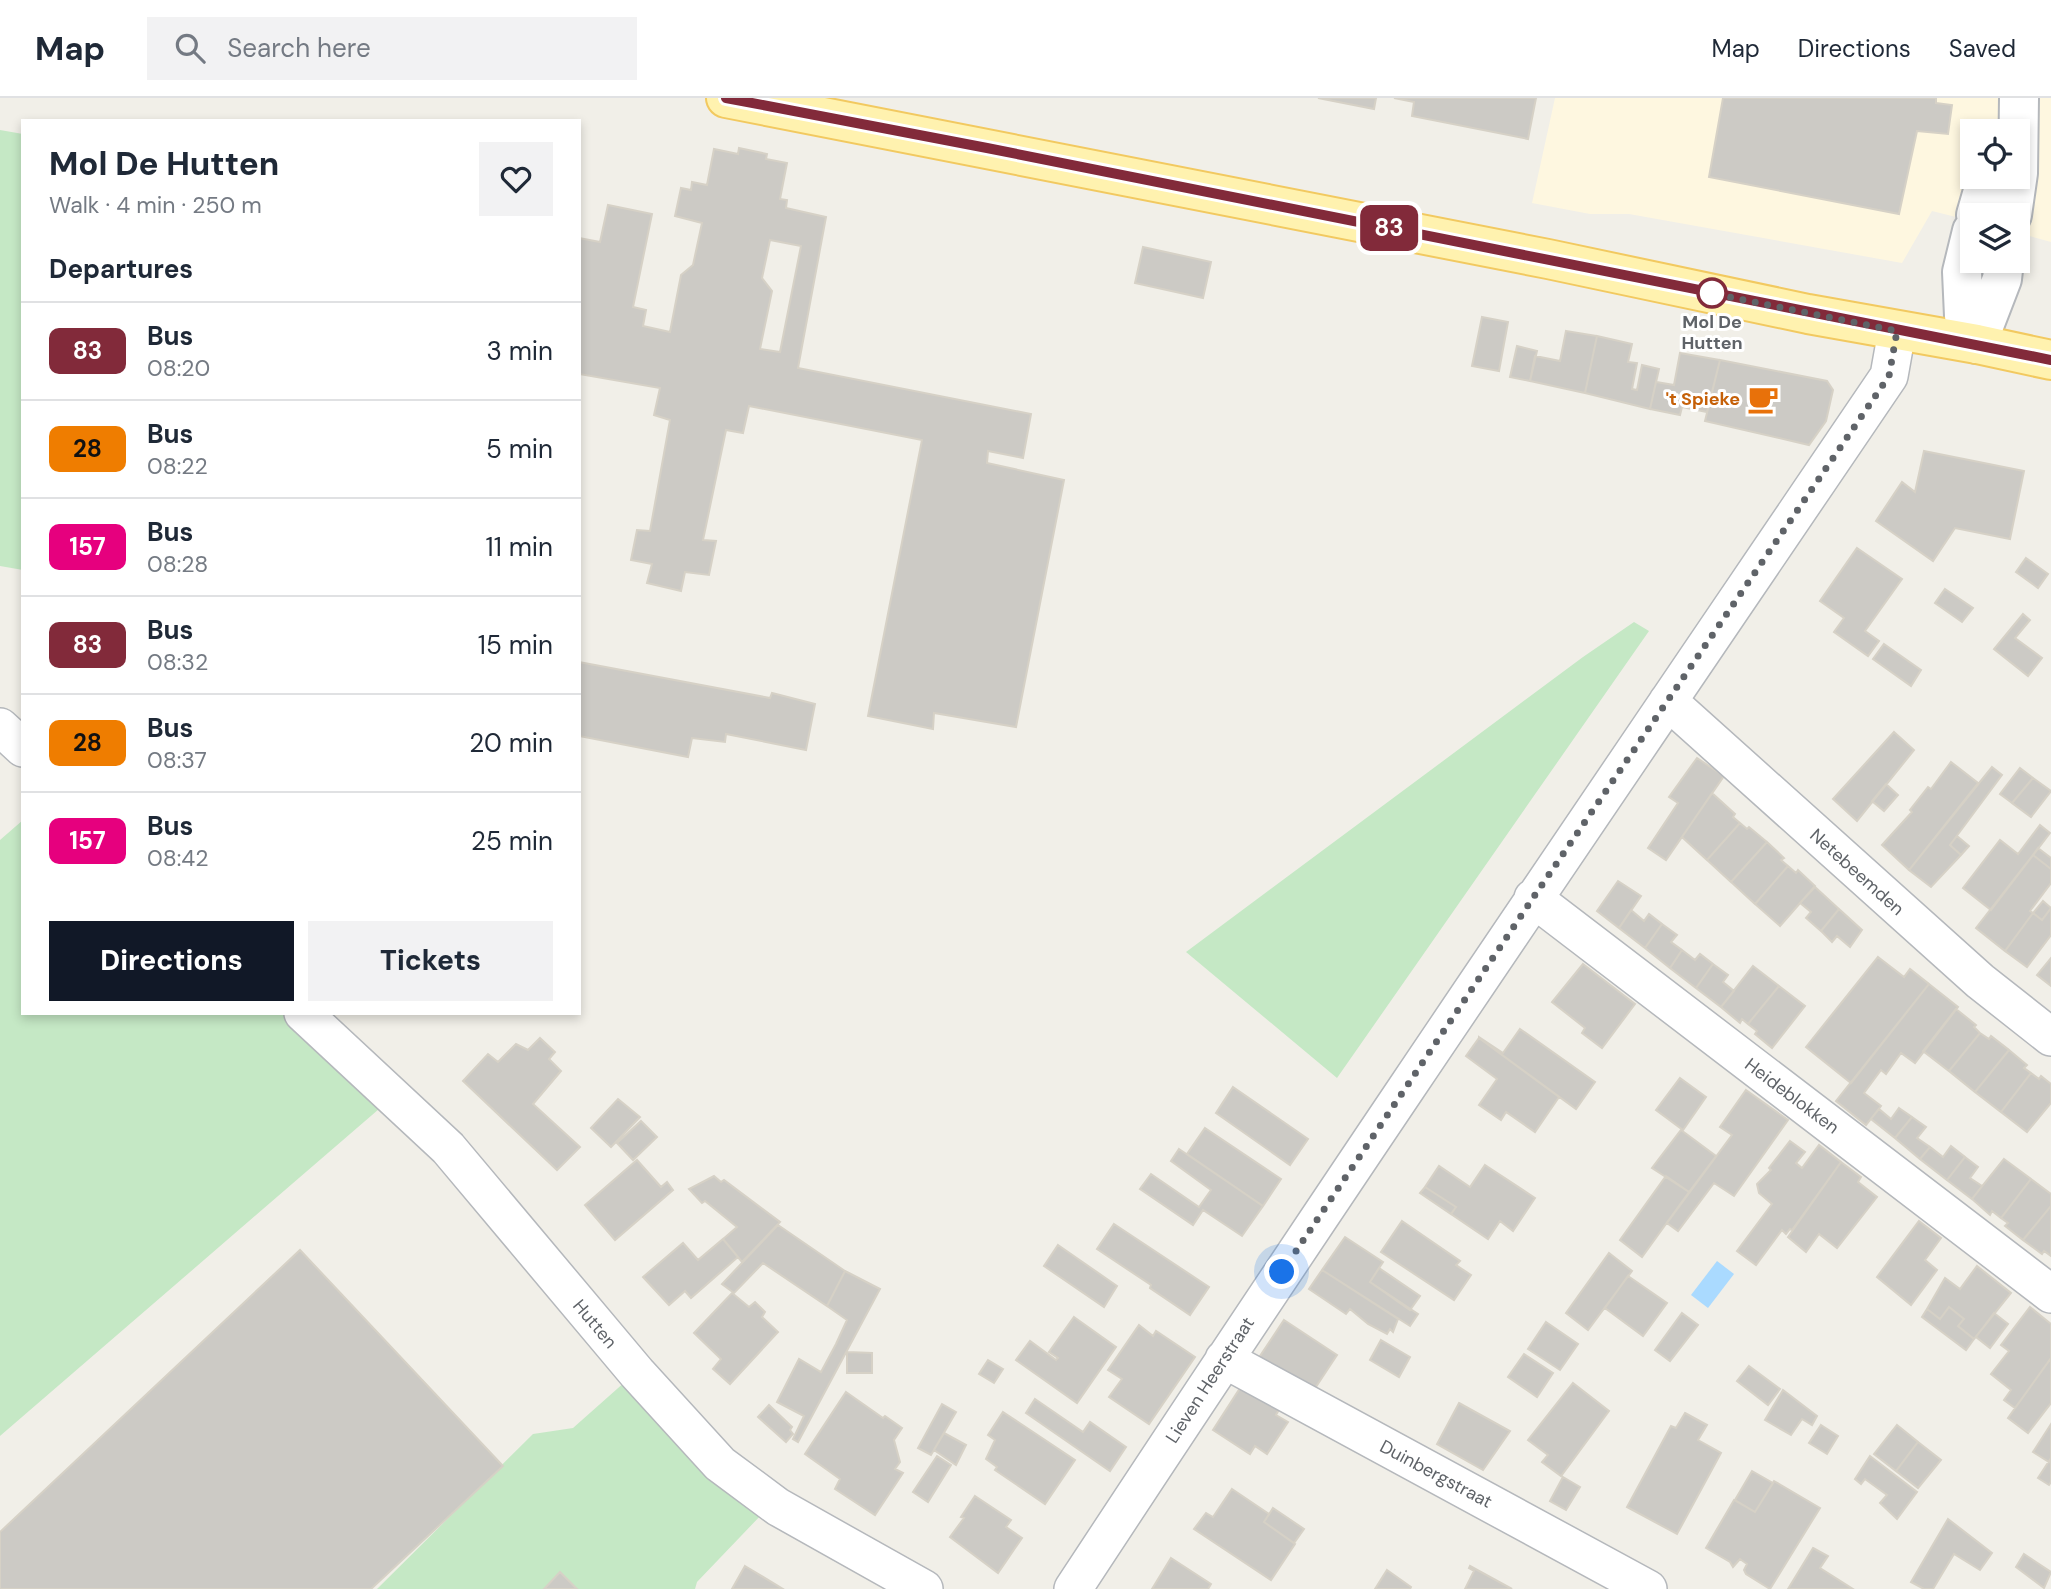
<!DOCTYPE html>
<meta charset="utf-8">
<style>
:root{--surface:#fff;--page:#f2f2f3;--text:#1f2937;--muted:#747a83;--line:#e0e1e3;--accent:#111827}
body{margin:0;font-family:"DM Sans",sans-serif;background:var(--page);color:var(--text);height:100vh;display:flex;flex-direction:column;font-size:26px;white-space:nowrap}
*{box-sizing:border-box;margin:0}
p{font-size:23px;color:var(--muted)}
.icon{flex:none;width:38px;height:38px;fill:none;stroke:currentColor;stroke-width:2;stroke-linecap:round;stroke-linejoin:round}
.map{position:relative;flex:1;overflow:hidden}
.details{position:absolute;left:21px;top:21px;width:560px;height:896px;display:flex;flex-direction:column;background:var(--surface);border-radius:0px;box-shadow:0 4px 10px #0003}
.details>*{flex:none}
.badge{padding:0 14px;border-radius:10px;font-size:24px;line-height:46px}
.buttons{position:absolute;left:1960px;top:21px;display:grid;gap:14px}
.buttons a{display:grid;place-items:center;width:70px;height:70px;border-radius:0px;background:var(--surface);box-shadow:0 4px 10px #0003;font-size:35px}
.you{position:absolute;width:35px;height:35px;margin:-18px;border:5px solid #fff;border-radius:50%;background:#1a73e8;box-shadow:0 0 0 10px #1a73e833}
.map>.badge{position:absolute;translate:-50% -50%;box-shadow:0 0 0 4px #fff}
h2{padding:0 28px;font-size:26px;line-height:63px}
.round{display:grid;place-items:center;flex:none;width:74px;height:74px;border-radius:0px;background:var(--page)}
.overview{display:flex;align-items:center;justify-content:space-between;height:119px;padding:0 28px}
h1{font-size:33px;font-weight:800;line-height:52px}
.button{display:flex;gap:14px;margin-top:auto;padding:14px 28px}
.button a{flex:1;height:80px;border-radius:0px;background:var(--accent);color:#fff;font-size:28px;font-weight:800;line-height:80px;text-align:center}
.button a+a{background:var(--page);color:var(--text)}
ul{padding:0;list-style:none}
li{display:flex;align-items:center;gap:21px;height:98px;padding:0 28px;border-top:2px solid var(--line)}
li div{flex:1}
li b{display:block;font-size:26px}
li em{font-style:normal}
li .badge{min-width:77px;font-weight:700;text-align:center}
header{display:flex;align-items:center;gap:42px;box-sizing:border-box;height:98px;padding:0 35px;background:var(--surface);border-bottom:2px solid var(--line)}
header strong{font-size:33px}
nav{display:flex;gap:38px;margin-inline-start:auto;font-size:24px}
.search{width:490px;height:63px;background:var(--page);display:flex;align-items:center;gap:18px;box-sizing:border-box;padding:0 24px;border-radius:0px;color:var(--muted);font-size:26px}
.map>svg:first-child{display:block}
.commercial{fill:#fef7e0;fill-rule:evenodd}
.green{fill:#c5e8c5}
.water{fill:#aadaff}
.building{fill:#cccac5;stroke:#d6d1c6;stroke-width:2;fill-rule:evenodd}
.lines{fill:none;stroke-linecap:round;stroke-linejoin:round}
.minor-casing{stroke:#b5b8bc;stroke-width:40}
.tertiary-casing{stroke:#b5b8bc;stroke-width:42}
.primary-casing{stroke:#f2c960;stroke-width:42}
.minor{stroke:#fff;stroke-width:37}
.tertiary{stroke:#fff;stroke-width:38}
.primary{stroke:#fff2af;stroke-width:38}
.line-casing{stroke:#fff;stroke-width:16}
.line{stroke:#822a3a;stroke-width:10}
.walk{stroke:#5f6368;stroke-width:7;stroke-dasharray:0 12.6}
.stop-dot{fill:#fff;stroke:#822a3a;stroke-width:3.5}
.labels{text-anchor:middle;stroke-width:6;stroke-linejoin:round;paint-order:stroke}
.stop-label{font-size:18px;font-weight:bold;fill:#5f6368;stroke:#fff}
.food-label{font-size:18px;font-weight:bold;fill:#c56008;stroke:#fff;text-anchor:end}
.street-label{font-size:18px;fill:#5f6368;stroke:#fff}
</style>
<header>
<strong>Map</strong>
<div class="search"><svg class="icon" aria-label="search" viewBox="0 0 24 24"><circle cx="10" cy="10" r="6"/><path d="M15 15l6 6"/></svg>Search here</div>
<nav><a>Map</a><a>Directions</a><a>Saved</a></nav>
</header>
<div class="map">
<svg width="2051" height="1491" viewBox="0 0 2051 1491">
<rect width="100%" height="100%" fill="#f1efe8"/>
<path class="commercial" d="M1555,0H2051V144L2018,135V117L1972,123L1932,113L1902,165L1629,116H1590L1532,105ZM1972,33H2018V79H1972Z"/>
<path class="green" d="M0,32L23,36V472L0,468Z
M1634,524L1649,533L1337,980L1186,854L1583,559Z
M23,722V915H281L379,1011L0,1338V742Z
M626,1283L763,1415L697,1484L695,1491H377L533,1336L573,1330Z"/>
<path class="water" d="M1717,1163L1734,1176L1708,1210L1691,1197Z"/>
<path class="building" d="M1318,0H1376L1374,11Z
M1394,0H1536L1528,41L1412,18L1414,4Z
M1723,0H1936V5L1952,7L1948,36L1917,33L1899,116L1709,79Z
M739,50L767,56L766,61L787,65L780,101L787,102L786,110L826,119L798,270L1031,316L1023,360L988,353L987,365L1064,382L1016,629L934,615L933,631L868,618L922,342L749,308L743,335L726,332L703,442L716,443L709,477L685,474L681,493L647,485L652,466L631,462L637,432L650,433L670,322L654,317L660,290L579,276V140L600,144L608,107L652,116L633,209L646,212L643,228L670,234L681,177L693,167L702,125L675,118L681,90L691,92L692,84L707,87L714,51L738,56ZM770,142L801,148L780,254L760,251L772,193L762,180Z
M1143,149L1211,164L1203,200L1135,185Z
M1482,219L1508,224L1499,273L1472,268Z
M1566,233L1597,238L1585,295L1530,283L1535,258L1560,263Z
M1597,238L1632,246L1628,264L1637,265L1632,291L1637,292L1642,267L1659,271L1650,311L1585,295Z
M1517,248L1537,253L1530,283L1510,279Z
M1680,255L1720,262L1707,314L1682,309L1680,317L1650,311L1656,284L1674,287Z
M1720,262L1827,283L1833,292L1826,323L1809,347L1705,323Z
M1924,353L2024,373L2010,441L1955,430L1933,463L1876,423L1902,384L1915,394Z
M1857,450L1902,481L1865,533L1879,543L1868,558L1834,534L1844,520L1820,503Z
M2026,460L2048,476L2038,490L2016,474Z
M1945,491L1973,510L1962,524L1935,505Z
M2023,516L2030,522L2015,540L2042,560L2028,578L1994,551Z
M1884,546L1921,572L1911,588L1873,561Z
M579,564L770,600L772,595L815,606L806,652L726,636L725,644L692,640L688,659L579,638Z
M1894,634L1914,652L1857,723L1833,701Z
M1697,660L1724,678L1666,762L1648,750L1678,705L1669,699Z
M1951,664L1978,685L1909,772L1882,747L1912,714L1910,712L1928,689L1931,691Z
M1992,669L2002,677L1950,747L1961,757L1931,789L1909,772Z
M2020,670L2033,680L2012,705L2000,696Z
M2033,680L2051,693L2031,719L2012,705Z
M1886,686L1898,697L1884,713L1872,703Z
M1712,695L1735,716L1733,719L1740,725L1707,762L1682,739Z
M1740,725L1747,731L1749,729L1767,744L1731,784L1707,762Z
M2040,727L2050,735L1991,812L1963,790L2000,742L2018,756Z
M1957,738L1969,748L1961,757L1950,747Z
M1767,744L1784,760L1781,762L1788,768L1755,806L1731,784Z
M2038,750L2051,760V771L2033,757Z
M2033,757L2051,771V785L2030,813L2033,815L2005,853L1976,830Z
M1788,768L1796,775L1798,772L1815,788L1780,828L1755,806Z
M1618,783L1641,798L1619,830L1597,813Z
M1815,789L1839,811L1821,833L1806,820L1811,814L1800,805Z
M2043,803L2051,810L2042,822L2033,815Z
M2051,810V837L2027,869L2005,853L2033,815L2042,822Z
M1839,811L1862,832L1850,849L1837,838L1832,844L1821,833Z
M1631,812L1644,823L1649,816L1662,826L1645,850L1619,830Z
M1662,826L1677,837L1671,844L1682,852L1670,870L1645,850Z
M1682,852L1695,862L1700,856L1713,866L1696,890L1670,870Z
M1878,859L1904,879L1910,871L1929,886L1851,985L1806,949Z
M2051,860V888L2037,877Z
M1583,866L1635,906L1602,950L1582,935L1585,930L1552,904Z
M1713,866L1728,877L1723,884L1734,893L1721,909L1696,890Z
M1753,868L1779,888L1748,926L1742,921L1740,925L1721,909Z
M1929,886L1958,909L1915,965L1901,955L1886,976L1881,972L1864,995L1881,1008L1866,1027L1836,1003Z
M1779,888L1805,908L1772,950L1755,936L1757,933L1748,926Z
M1956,911L1976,927L1974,929L1980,935L1949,973L1923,953Z
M1520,931L1595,984L1576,1011L1479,940V939L1503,955Z
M1980,935L1989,941L1991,938L2009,952L1975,994L1949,973Z
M540,940L555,954L549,961L561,973L533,1006L580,1049L557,1072L463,983L488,956L498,964L516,946L528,952Z
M1479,940L1559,999L1535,1034L1506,1014L1501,1022L1479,1007L1497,981L1466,958Z
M2009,952L2027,967L2024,970L2031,975L2001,1014L1975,994Z
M2031,975L2039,981L2041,978L2051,986V1005L2027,1034L2001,1014Z
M1680,980L1706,999L1683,1032L1656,1012Z
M1233,989L1308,1041L1290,1067L1216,1015Z
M1746,992L1788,1022L1734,1098L1714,1085L1678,1133L1667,1125L1732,1037L1720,1029Z
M618,1001L640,1019L611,1049L591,1030Z
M1899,1010L1912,1019L1895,1040L1871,1021L1879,1011L1891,1021Z
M1912,1019L1926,1029L1917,1040L1930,1049L1920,1061L1895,1040Z
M641,1023L657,1039L633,1062L617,1045Z
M1205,1030L1281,1081L1263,1108L1187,1056Z
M1681,1032L1716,1058L1689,1094L1652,1070Z
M1790,1043L1805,1054L1796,1065L1802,1070L1819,1047L1841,1064L1792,1132L1790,1131L1786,1136L1782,1132L1756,1167L1737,1153L1772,1106L1759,1095L1757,1086L1771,1072L1769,1070Z
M1951,1048L1965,1059L1947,1082L1920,1061L1930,1049L1943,1059Z
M1179,1051L1263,1108L1242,1138L1203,1112L1193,1127L1140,1091L1151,1076L1199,1109L1211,1092L1171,1063Z
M1965,1059L1978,1069L1970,1080L1982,1088L1972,1101L1947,1082Z
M2004,1061L2031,1081L2001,1120L1992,1113L1990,1117L1972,1101Z
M637,1062L661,1089L667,1084L673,1092L615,1142L585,1107Z
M1841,1064L1861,1079L1858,1084L1877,1099L1837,1150L1819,1136L1806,1154L1788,1139Z
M1485,1067L1535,1100L1513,1133L1500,1123L1488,1141L1451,1116L1456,1109L1425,1089L1439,1068L1470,1089Z
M714,1078L721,1084L724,1082L780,1124L742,1164L723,1141L737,1129L705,1103L702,1105L689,1091Z
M1666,1078L1689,1094L1642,1159L1620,1142Z
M2031,1081L2051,1096V1108L2023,1142L2005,1128L2008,1125L2001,1120Z
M1425,1089L1456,1109L1451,1116L1420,1095Z
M2051,1108V1158L2044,1153L2042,1156L2023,1142Z
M1402,1123L1460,1163L1456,1167L1471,1177L1454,1202L1381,1154Z
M1919,1123L1941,1140L1925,1162L1937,1172L1911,1207L1877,1179Z
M1114,1126L1209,1189L1190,1217L1150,1190L1151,1187L1097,1151Z
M778,1127L845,1173L827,1208L763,1165L734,1195L722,1186Z
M1345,1139L1383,1164L1370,1184L1418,1216L1410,1228L1322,1172Z
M723,1141L738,1159L691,1200L685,1193L669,1207L643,1179L683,1145L698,1162Z
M1058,1147L1117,1188L1104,1209L1044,1168Z
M300,1152L503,1368L371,1491H0V1434Z
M1609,1155L1632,1173L1588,1232L1566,1215Z
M1977,1168L2011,1195L1974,1241L1958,1228L1964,1221L1949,1209L1940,1221L1927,1211L1945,1180L1960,1191Z
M1379,1170L1420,1198L1410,1212L1370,1184Z
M1322,1172L1398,1221L1393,1234L1390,1231L1387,1236L1368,1226L1350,1211L1346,1216L1309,1191Z
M845,1173L880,1191L798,1344L793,1341L804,1318L777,1304L799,1261L821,1274L836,1246L847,1222L827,1208Z
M1628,1178L1667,1205L1643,1238L1605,1210Z
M732,1195L749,1209L755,1204L765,1214L762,1219L778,1234L730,1286L713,1271L721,1261L694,1235Z
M1949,1209L1964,1221L1958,1228L1974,1241L1966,1252L1922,1219L1927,1211L1940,1221Z
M2030,1209L2051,1226V1260L2015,1310L2004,1302L2011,1292L1991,1276L2009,1253L2001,1247Z
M1682,1215L1698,1227L1670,1263L1655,1252Z
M1994,1215L2008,1226L1990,1250L1976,1239Z
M1074,1219L1116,1249L1077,1305L1016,1262L1030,1243L1056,1262L1058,1260L1049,1254Z
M1284,1222L1337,1257L1310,1298L1256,1264Z
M1546,1224L1578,1246L1560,1272L1528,1251Z
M1139,1227L1153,1238L1156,1233L1195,1259L1149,1326L1109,1299L1122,1281L1108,1272Z
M1381,1242L1410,1259L1399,1279L1370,1262Z
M847,1254L872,1255V1275H847Z
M1524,1256L1553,1275L1537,1299L1508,1279Z
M2051,1260V1305L2028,1335L2008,1320Z
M988,1262L1003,1271L994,1285L979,1276Z
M1749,1268L1780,1291L1768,1307L1737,1283Z
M1244,1284L1281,1308L1276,1317L1288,1324L1267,1356L1255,1348L1250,1356L1213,1332Z
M1573,1285L1609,1313L1561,1378L1542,1364L1548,1357L1528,1342Z
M1783,1292L1817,1318L1812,1327L1802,1321L1791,1337L1765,1322Z
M846,1294L883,1320L885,1318L902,1330L894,1342L900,1364L895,1371L903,1375L875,1417L835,1391L840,1381L805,1356Z
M1035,1301L1083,1334L1090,1324L1126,1349L1110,1373L1026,1315Z
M1459,1305L1510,1333L1483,1372L1437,1346Z
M942,1306L956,1314L931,1357L918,1350Z
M769,1307L792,1329L790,1332L793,1336L786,1344L758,1319Z
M1003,1314L1075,1362L1045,1406L995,1372L997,1369L986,1361L995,1342L988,1337Z
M1685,1315L1707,1327L1698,1342L1721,1355L1677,1436L1627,1409L1671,1328L1676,1330Z
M2051,1326V1360L2049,1364L2033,1354Z
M1821,1327L1838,1338L1827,1356L1809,1345Z
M1897,1327L1918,1344L1896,1373L1874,1356Z
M944,1335L966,1347L956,1367L934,1352Z
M1918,1344L1941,1362L1918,1390L1896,1373Z
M937,1358L951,1367L928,1404L913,1394Z
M1870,1358L1917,1394L1897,1421L1880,1405L1887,1397L1865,1381L1861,1386L1855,1381Z
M2051,1360V1384L2049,1387L2038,1380Z
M1752,1373L1773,1385L1755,1414L1735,1402Z
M1563,1379L1580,1389L1566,1412L1550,1403Z
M1774,1383L1820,1410L1770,1491L1746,1476L1744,1472L1747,1466L1740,1461L1733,1469L1730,1464L1706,1450L1734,1402L1755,1414Z
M1232,1391L1269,1416L1264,1424L1295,1446L1271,1482L1194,1431L1206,1415L1213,1419Z
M975,1398L1011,1422L1006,1429L1022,1440L998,1475L950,1439L964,1420L961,1419Z
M1273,1410L1304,1431L1294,1445L1264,1424Z
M1948,1421L1992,1455L1980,1472L1954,1456L1933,1491H1924L1911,1484Z
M1813,1450L1828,1458L1820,1470L1853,1491H1788Z
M2024,1456L2051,1474L2044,1490L2016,1469Z
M1171,1460L1211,1486L1208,1491H1152Z
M745,1468L783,1491H732Z
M1470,1468L1512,1491H1465L1474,1473L1469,1470Z
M1387,1472L1411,1489L1410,1491H1375Z
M560,1474L577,1491H544Z"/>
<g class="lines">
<g class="minor-casing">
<path id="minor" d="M1668,603L1980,883L2051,939
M0,629L23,650
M1533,800L2051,1196
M303,915L448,1050L637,1275L720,1366L778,1409L924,1491
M1224,1261L1648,1491
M1073,1491C1340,1084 1615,682 1889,278L1897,233"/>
</g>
<g class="tertiary-casing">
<path id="tertiary" d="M1976,117L1987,79
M2012,117L2018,75L2019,0
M1972,133L1962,174L1964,218L1977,246
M1977,246L2002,181L2004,163"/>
</g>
<g class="primary-casing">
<path id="primary" d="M726,0L1548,161L1808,216L1977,246L2051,262"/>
</g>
<use href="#minor" class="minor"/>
<use href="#tertiary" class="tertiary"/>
<use href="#primary" class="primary"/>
</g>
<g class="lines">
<g class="line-casing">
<path id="line" d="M726,0L987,50L2051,262"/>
</g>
<use href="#line" class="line"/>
<path class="walk" d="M1282,1174L1533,800L1889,278L1897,233L1704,194L1712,195"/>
</g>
<defs>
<g id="cafe-bare" transform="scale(2.415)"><path d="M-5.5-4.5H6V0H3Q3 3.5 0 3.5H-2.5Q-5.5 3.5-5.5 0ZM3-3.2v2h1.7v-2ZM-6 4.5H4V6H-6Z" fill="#e8710a" stroke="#fff" stroke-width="2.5" paint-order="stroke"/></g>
</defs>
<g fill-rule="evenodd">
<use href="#cafe-bare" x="1763" y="301"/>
</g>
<circle class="stop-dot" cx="1712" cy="195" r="14"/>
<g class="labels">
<g class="stop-label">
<text x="1712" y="230">Mol De<tspan x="1712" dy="21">Hutten</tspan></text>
</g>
<g class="food-label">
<text x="1740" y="307">'t Spieke</text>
</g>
<g class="street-label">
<text transform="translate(1857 774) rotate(42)" y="6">Netebeemden</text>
<text transform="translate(1792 998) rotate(37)" y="6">Heideblokken</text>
<text transform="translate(595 1226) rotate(50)" y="6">Hutten</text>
<text transform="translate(1210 1282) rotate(-57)" y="6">Lieven Heerstraat</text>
<text transform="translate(1436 1376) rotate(28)" y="6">Duinbergstraat</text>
</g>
</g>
</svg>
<div class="buttons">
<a><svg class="icon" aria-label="locate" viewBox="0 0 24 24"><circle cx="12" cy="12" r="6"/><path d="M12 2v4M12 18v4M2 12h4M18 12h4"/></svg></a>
<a><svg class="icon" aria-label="layers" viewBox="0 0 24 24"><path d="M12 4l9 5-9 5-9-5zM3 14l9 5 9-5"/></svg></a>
</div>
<div class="you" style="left:1282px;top:1174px"></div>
<b class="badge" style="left:1389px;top:130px;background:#822a3a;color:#fff">83</b>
<section class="details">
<div class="overview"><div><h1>Mol De Hutten</h1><p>Walk · 4 min · 250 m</p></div><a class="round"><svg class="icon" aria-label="heart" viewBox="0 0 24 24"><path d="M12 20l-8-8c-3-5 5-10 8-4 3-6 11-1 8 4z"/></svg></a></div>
<h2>Departures</h2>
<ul>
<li><span class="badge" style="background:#822a3a;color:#fff">83</span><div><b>Bus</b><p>08:20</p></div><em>3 min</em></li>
<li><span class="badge" style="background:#ef7d00;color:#111">28</span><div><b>Bus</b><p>08:22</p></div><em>5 min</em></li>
<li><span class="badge" style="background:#e6007e;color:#fff">157</span><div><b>Bus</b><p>08:28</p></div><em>11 min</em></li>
<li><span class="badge" style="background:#822a3a;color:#fff">83</span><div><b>Bus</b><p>08:32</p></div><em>15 min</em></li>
<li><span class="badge" style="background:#ef7d00;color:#111">28</span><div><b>Bus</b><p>08:37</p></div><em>20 min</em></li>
<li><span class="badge" style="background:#e6007e;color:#fff">157</span><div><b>Bus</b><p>08:42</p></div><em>25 min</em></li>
</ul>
<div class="button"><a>Directions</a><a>Tickets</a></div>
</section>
</div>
